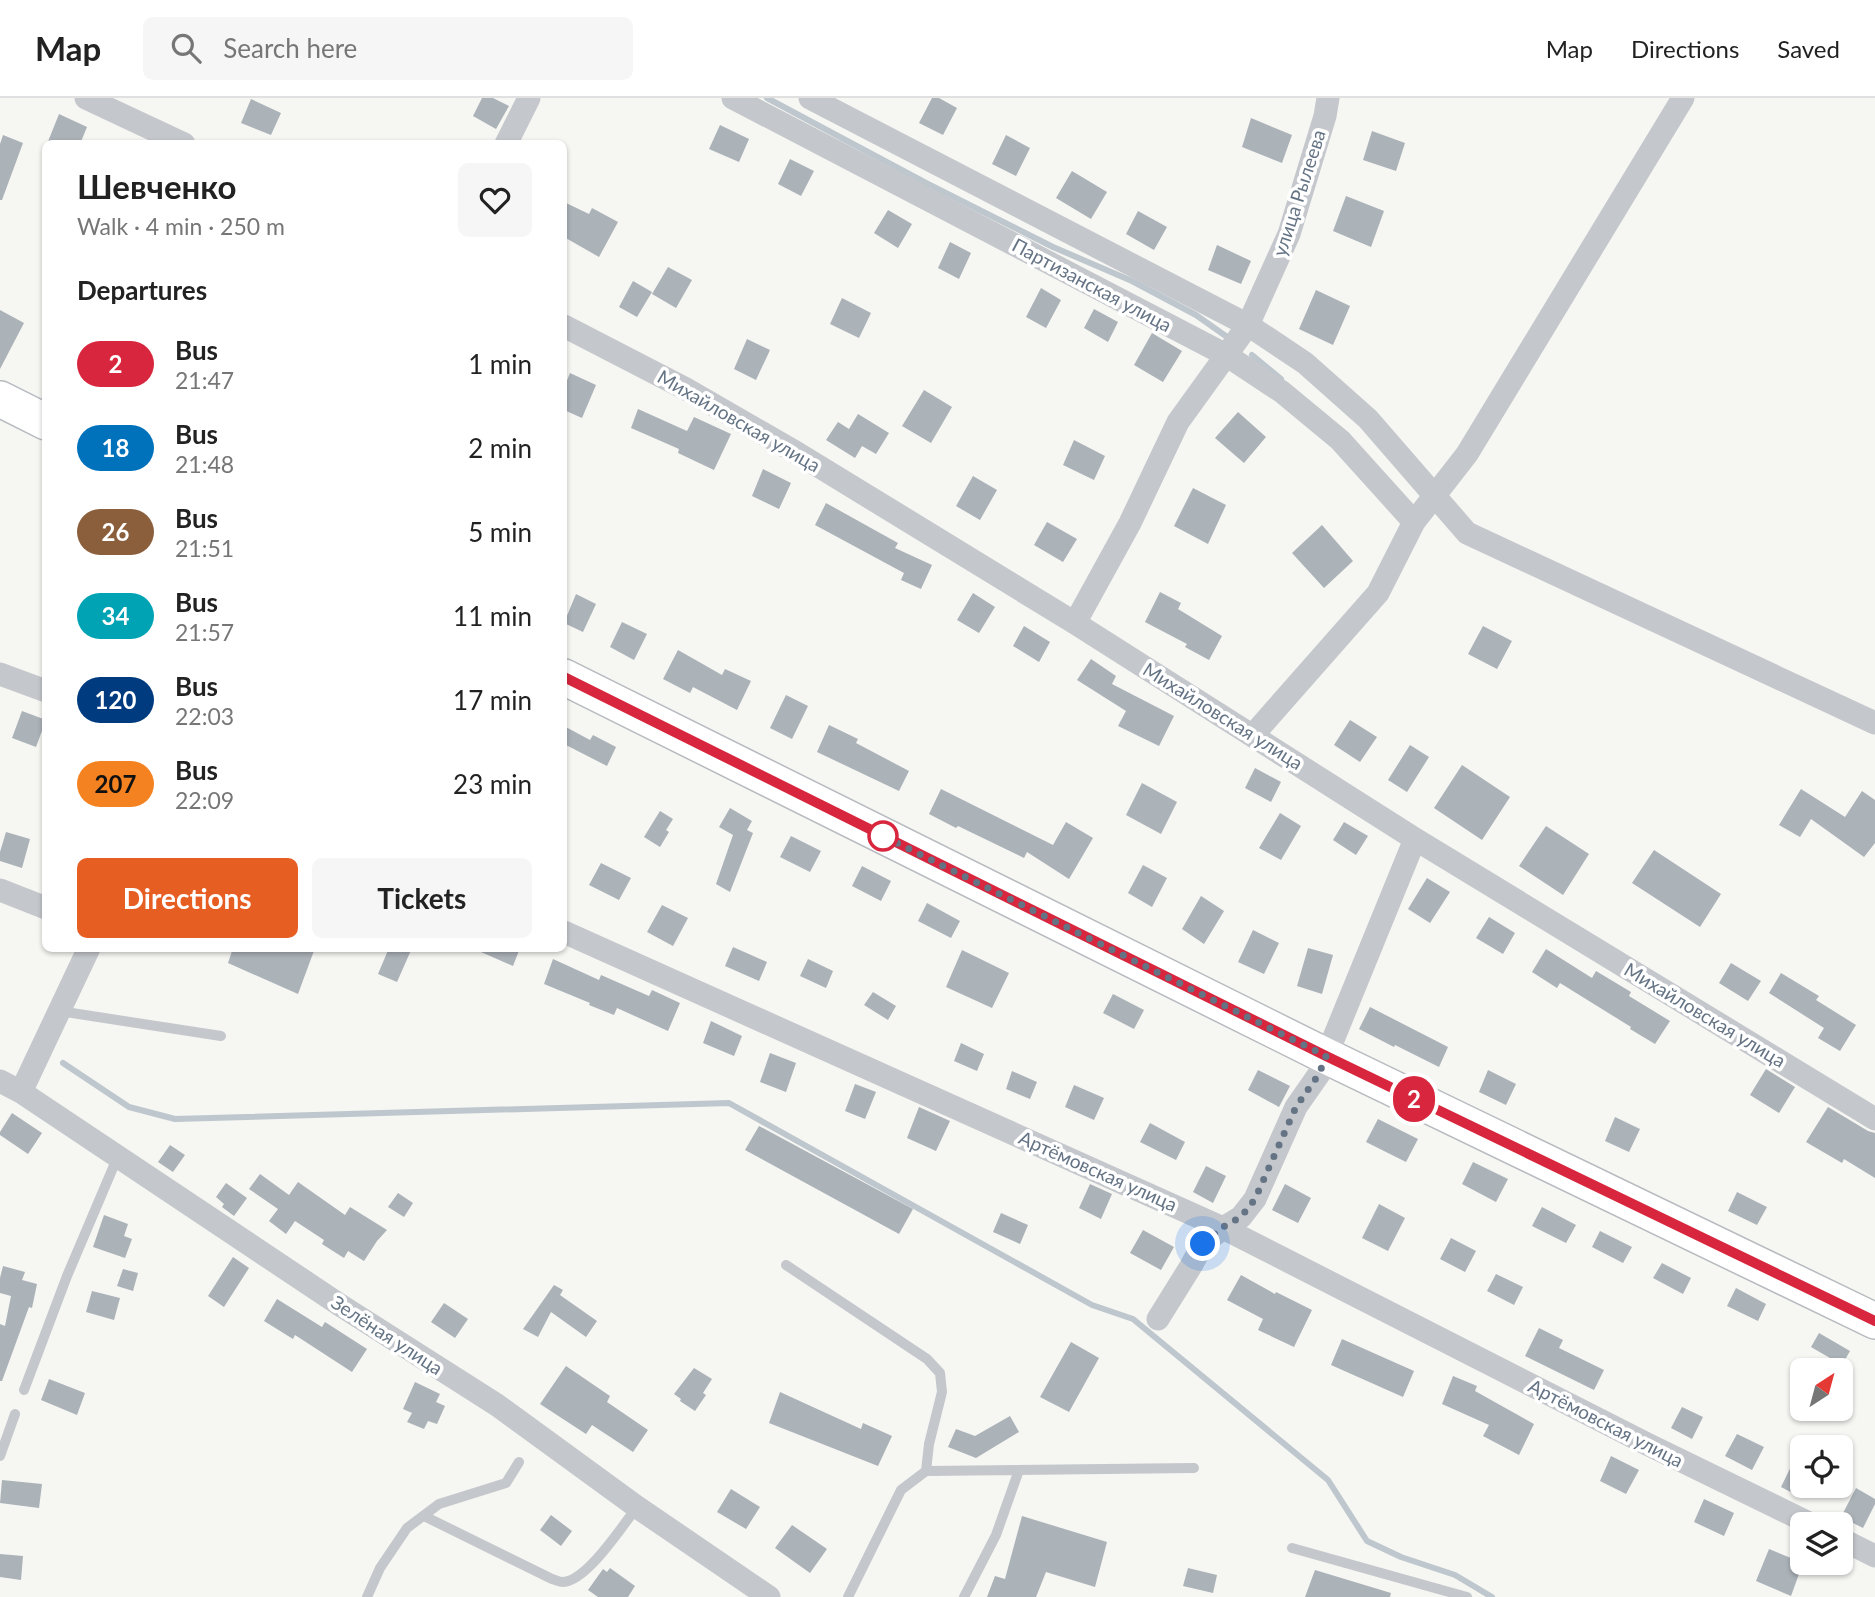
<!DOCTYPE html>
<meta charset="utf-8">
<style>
:root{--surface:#fff;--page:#f6f6f6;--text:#222;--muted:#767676;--line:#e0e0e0;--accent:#e75e23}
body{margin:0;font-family:Lato,sans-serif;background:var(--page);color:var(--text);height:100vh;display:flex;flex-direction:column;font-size:26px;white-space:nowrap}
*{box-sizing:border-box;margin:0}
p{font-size:23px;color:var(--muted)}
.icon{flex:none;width:38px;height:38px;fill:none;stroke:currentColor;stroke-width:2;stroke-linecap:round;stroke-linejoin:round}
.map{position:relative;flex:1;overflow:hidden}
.details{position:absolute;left:42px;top:42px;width:525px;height:812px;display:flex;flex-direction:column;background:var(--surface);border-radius:10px;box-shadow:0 2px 5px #0004}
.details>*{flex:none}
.badge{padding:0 14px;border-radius:23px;font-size:24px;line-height:46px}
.needle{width:46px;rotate:36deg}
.tools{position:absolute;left:1790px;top:1260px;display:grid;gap:14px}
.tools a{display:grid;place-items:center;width:63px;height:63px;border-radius:10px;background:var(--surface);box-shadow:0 2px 5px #0004;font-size:35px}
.you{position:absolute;width:35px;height:35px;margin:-18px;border:5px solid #fff;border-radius:50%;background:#1a73e8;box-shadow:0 0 0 10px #1a73e833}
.map>.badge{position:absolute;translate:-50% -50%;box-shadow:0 0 0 4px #fff}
h2{padding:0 35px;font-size:26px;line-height:63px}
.round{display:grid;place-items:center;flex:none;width:74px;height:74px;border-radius:10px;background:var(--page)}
.summary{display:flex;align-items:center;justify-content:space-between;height:119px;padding:0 35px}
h1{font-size:33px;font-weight:700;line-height:52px}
.cta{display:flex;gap:14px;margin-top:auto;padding:14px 35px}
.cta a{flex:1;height:80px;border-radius:10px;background:var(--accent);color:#fff;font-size:28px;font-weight:700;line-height:80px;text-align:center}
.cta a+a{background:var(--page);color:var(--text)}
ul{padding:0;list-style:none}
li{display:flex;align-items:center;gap:21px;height:84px;padding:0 35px}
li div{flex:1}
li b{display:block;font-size:26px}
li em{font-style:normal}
li .badge{min-width:77px;font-weight:700;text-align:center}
header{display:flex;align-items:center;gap:42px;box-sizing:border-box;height:98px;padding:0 35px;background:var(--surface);border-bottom:2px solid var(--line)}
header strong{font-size:33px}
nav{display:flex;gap:38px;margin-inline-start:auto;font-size:24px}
.search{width:490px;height:63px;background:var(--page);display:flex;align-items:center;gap:18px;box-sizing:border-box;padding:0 24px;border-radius:10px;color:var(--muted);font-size:26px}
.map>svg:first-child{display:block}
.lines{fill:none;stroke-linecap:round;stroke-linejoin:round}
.stream{stroke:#bec7cd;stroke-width:6}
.building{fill:#abb2b8}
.primary-casing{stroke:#b7bbbf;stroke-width:38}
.service{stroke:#c4c7cb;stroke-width:10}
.minor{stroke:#c4c7cb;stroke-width:23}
.primary{stroke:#fff;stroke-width:35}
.line-casing{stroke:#fff;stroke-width:16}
.line{stroke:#d7263d;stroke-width:10}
.walk{stroke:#657485;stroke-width:7;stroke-dasharray:0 12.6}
.stop-dot{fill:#fff;stroke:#d7263d;stroke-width:3.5}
.labels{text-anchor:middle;stroke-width:7;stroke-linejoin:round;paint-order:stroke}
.street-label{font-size:19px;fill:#657485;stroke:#fff}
</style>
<header>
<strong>Map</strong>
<div class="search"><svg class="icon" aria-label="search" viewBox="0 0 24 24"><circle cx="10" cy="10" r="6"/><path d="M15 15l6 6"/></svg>Search here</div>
<nav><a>Map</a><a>Directions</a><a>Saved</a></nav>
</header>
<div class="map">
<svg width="1875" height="1499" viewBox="0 0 1875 1499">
<rect width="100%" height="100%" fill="#f6f6f3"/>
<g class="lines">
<path class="stream" d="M767,0L926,85L1053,149L1132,183L1196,217L1230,241
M1252,257L1281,281
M63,965L129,1009L175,1021L729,1005L1092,1207L1133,1221L1328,1382L1367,1443L1401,1459L1455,1477L1492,1499"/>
</g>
<path class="building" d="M482,0H493L509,8L496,31L473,18Z
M932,0H939L957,10L943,37L919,25Z
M251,1L281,15L271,37L241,25Z
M59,16L87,29L80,46H47Z
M1251,20L1292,37L1282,65L1242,49Z
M720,27L749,41L739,64L709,51Z
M1372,33L1405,45L1396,73L1363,62Z
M3,37L23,45L2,102H0V46Z
M1006,37L1030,50L1016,78L992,66Z
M790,61L814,73L801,98L778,86Z
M1072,73L1107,94L1091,121L1056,100Z
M1346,98L1384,113L1371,149L1333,133Z
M564,104L589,116L592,110L618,124L599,159L564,139Z
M888,112L912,126L898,150L874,135Z
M1138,113L1167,129L1154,152L1126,136Z
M950,144L971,155L959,181L938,170Z
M1217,147L1251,163L1241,186L1208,172Z
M668,169L692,182L676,210L652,196Z
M633,183L652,194L637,219L619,209Z
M1041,190L1061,202L1046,230L1026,219Z
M1316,192L1350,208L1333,247L1299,231Z
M842,200L871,215L859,240L830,226Z
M1094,211L1118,224L1108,244L1084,230Z
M0,212L24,225L0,271Z
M1152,235L1182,253L1163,284L1134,267Z
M747,241L770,252L756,282L734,271Z
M570,275L596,287L582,320L564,312V290Z
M924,292L952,309L931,345L902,328Z
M638,311L687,333L694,319L731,336L714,372L678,355L679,351L631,330Z
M1238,314L1266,339L1244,365L1215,340Z
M858,316L889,335L876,356L862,348L855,360L826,342L838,324L849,331Z
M1074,342L1105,358L1094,382L1063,367Z
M763,371L791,385L779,411L752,398Z
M973,378L997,392L980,422L956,408Z
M1193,390L1226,407L1208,446L1174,428Z
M826,405L898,445L895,450L932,467L921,491L901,482L904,475L815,427Z
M1047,424L1077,441L1063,464L1034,447Z
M1322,427L1353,463L1324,490L1292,455Z
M1160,494L1181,505L1178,511L1222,538L1209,562L1185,549L1187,546L1145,524Z
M973,495L995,509L979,535L957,522Z
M576,496L596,506L583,534L564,525Z
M622,524L647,536L634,562L610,549Z
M1024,528L1050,544L1039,564L1013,548Z
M1483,528L1512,543L1497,571L1468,556Z
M678,552L722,577L725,571L751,583L737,612L693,589L690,595L663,581Z
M1091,561L1116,578L1112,586L1174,618L1159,648L1118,628L1126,613L1077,582Z
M786,597L808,608L792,641L770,630Z
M22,613L46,622L36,649L12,640Z
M1350,622L1377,639L1360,664L1334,647Z
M829,627L858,641L856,645L909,673L899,693L817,654Z
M564,628L590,642L593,637L616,649L607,668L564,646Z
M1410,647L1429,659L1407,694L1388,682Z
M1462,667L1510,699L1482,742L1434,710Z
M1255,670L1281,684L1271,704L1245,690Z
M1142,685L1177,704L1161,736L1126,717Z
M941,691L1053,747L1066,724L1093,740L1069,781L1027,754L1024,760L958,728L956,730L929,716Z
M1801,691L1845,719L1862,693L1875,702V745L1864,759L1811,721L1800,739L1779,727Z
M730,710L752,723L747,732L753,735L730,794L716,786L733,737L719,729Z
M660,713L673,721L666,732L669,734L660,749L644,739Z
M1280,715L1301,728L1281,762L1259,750Z
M1344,724L1368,738L1356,757L1333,742Z
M1546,728L1589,756L1563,797L1519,768Z
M6,734L30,741L22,770L0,763V754Z
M791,738L821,753L810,774L780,759Z
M1654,752L1721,796L1700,829L1632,785Z
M601,765L631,780L619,802L589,787Z
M1143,767L1167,780L1152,809L1128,795Z
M862,768L891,783L881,803L852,788Z
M1427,780L1450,794L1430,825L1408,811Z
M1201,798L1224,813L1204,846L1182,831Z
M927,805L960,823L951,840L918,823Z
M662,807L688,820L673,848L647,834Z
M1489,819L1515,835L1503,856L1476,840Z
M1253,832L1279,845L1264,876L1238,864Z
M733,849L767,864L759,883L725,868Z
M233,850H315L298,896L228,865Z
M389,850H412L397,884L378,876Z
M472,850H520L513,868Z
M1308,850L1333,857L1322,896L1297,888Z
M1546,851L1592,880L1596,873L1631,894L1629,898L1670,923L1655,946L1630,931L1631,929L1560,885L1557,890L1532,874Z
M962,852L1009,875L992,910L946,889Z
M553,861L599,882L601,877L649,898L652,892L680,905L668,933L617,910L614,917L589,907L590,905L544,886Z
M808,861L833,873L826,890L800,878Z
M1731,865L1761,883L1748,903L1719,885Z
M1781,875L1819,898L1816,902L1856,927L1840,953L1818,940L1824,930L1769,895Z
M873,894L896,908L888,922L864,907Z
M1113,896L1144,912L1134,931L1103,915Z
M1370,909L1448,949L1439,969L1395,947L1394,949L1359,931Z
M711,923L742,938L734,958L703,945Z
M961,945L984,956L977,973L954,963Z
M770,955L796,965L786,994L760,984Z
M1766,971L1795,989L1779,1015L1750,997Z
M1258,972L1290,988L1279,1009L1248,992Z
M1488,972L1516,986L1506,1007L1479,994Z
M1012,973L1037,984L1030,1001L1006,991Z
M855,986L876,994L865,1021L845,1013Z
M1074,987L1104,1000L1094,1022L1065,1009Z
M919,1009L950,1023L936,1053L907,1040Z
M1828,1009L1868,1033L1875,1035V1080L1844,1061L1842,1065L1806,1044Z
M12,1015L42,1035L28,1056L0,1037V1034Z
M1615,1019L1640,1031L1629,1054L1605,1043Z
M1378,1021L1418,1041L1406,1064L1366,1044Z
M1150,1025L1185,1044L1176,1062L1140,1044Z
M759,1028L913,1111L899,1136L745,1052Z
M170,1047L185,1057L173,1074L158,1064Z
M1473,1064L1508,1081L1496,1104L1462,1086Z
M1206,1068L1226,1078L1213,1105L1193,1094Z
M260,1076L289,1097L298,1084L345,1117L350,1109L387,1132L377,1143L364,1163L348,1153L344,1160L322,1146L324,1142L295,1123L286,1136L269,1123L278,1111L249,1091Z
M226,1085L247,1100L234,1118L222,1109L224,1106L216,1099Z
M1090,1086L1112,1096L1101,1121L1079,1110Z
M1285,1086L1311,1100L1298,1125L1272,1112Z
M1737,1094L1767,1109L1757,1127L1728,1113Z
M398,1095L413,1105L404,1119L388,1109Z
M1379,1106L1405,1120L1388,1153L1362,1140Z
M1542,1109L1576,1127L1566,1145L1532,1128Z
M1001,1115L1028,1127L1020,1146L993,1134Z
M104,1117L128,1126L124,1138L132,1141L125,1160L93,1149Z
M1143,1132L1174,1149L1161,1172L1130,1155Z
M1600,1133L1632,1149L1623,1165L1592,1149Z
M1451,1140L1476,1153L1465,1174L1440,1161Z
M233,1159L249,1170L224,1209L208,1198Z
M1662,1165L1691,1180L1683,1196L1653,1180Z
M3,1168L25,1174L22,1182L37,1186L32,1210L29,1209L2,1283H0V1226L5,1228L11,1198L0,1195V1180Z
M123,1171L138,1175L133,1193L117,1188Z
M1496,1176L1523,1189L1514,1207L1487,1193Z
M1241,1177L1275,1196L1276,1194L1312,1212L1294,1249L1258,1232L1263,1221L1227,1202Z
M554,1187L563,1192L560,1197L597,1223L586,1239L551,1214L538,1239L523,1231Z
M1736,1190L1766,1206L1758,1223L1727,1208Z
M92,1193L120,1200L114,1222L86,1214Z
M277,1201L322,1229L325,1224L367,1251L352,1274L295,1237L293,1241L264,1223Z
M444,1205L468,1221L455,1240L431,1224Z
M1539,1230L1563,1242L1559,1250L1604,1272L1594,1292L1525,1258Z
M1819,1235L1850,1253L1842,1267L1811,1249Z
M1342,1241L1414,1273L1403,1299L1331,1267Z
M1071,1244L1099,1260L1069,1314L1040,1299Z
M566,1268L610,1298L607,1304L648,1332L633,1354L592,1327L586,1336L540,1306Z
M694,1270L712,1281L703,1295L706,1297L695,1313L680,1303L681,1301L674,1296Z
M1453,1278L1477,1288L1475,1293L1534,1326L1519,1357L1483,1338L1489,1327L1442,1306Z
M49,1281L85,1295L77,1317L41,1302Z
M415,1284L440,1296L436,1304L445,1308L437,1326L428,1323L424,1331L407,1324L412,1315L403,1311Z
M780,1294L861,1331L863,1325L892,1338L878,1368L769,1325Z
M1682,1309L1703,1319L1692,1341L1671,1330Z
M1010,1318L1019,1334L976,1360L948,1349L956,1331L975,1338Z
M1737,1336L1764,1349L1752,1372L1725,1358Z
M1802,1346V1400L1781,1389Z
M1611,1358L1639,1372L1626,1396L1600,1383Z
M2,1382L42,1386L39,1410L0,1405Z
M1856,1390L1875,1401V1406L1863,1430L1841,1419Z
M731,1391L760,1409L746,1431L717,1414Z
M1704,1401L1734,1415L1724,1438L1694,1424Z
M551,1417L572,1433L561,1448L540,1432Z
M1022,1418L1107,1444L1095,1489L1046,1474L1036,1499H987L995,1478L1005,1481Z
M792,1427L827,1451L810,1475L775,1450Z
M1769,1451L1803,1465L1791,1498L1756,1483Z
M0,1456L23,1458L21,1482L0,1479Z
M610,1470L635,1488L628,1499H598L588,1492L603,1471L607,1474Z
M1188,1470L1217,1477L1213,1495L1183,1488Z
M1315,1472L1391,1495L1390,1499H1305Z"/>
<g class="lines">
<g class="primary-casing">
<path id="primary" d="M0,301L46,324
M564,579L1326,958L1875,1223"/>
</g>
<path class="service" d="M59,913L221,938
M786,1167L927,1261L940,1275L942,1294L929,1346L926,1373
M24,1292L67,1178L118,1058
M0,1358L15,1316
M424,1418L552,1481C556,1482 559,1484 563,1484C587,1483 623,1427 637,1409
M1292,1450L1467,1499
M367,1499L380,1470L407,1430L439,1406L506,1385L519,1364
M848,1499L901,1392L926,1373L1194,1370
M964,1499L996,1437L1019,1372"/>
<path class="minor" d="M86,0L184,46
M733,0L1226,257L1282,294L1340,342L1414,424
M810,0L1248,227L1305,265L1368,321L1467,435L1875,625
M506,46L529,0
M564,228L686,291L797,355L1075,525L1415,741L1875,1021
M1075,525L1130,425L1178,324L1248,227L1289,136L1325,18L1328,0
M0,576L46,593
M1253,637L1378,495L1414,424L1467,356L1683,0
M0,792L46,810
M564,834L1223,1130L1647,1346L1811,1426
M0,983L21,994L340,1207L497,1307L637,1409L769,1499
M21,994L89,850
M1158,1221L1191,1168L1203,1146L1223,1130L1241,1119L1255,1101L1296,1009L1319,976L1415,741
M1841,1441L1875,1458"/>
<use href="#primary" class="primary"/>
</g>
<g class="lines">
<g class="line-casing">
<path id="line" d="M564,579L1326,958L1875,1223"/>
</g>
<use href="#line" class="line"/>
<path class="walk" d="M883,738L879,736L1326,958L1319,976L1296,1009L1255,1101L1241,1119L1223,1129L1203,1146"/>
</g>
<circle class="stop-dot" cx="883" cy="738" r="14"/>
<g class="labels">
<g class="street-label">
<text transform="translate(1299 95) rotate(-72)" y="7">улица Рылеева</text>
<text transform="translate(1092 187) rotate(28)" y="7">Партизанская улица</text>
<text transform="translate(739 323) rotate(30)" y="7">Михайловская улица</text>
<text transform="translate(1223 618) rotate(32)" y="7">Михайловская улица</text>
<text transform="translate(1705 917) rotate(31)" y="7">Михайловская улица</text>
<text transform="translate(1098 1073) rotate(24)" y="7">Артёмовская улица</text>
<text transform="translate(387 1237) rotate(33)" y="7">Зелёная улица</text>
<text transform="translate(1606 1325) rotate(27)" y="7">Артёмовская улица</text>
</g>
</g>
</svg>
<div class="tools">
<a><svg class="needle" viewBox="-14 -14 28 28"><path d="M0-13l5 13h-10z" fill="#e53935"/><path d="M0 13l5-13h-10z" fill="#767676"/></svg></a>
<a><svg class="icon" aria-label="locate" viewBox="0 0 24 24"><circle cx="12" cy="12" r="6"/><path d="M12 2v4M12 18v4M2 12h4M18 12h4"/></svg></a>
<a><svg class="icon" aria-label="layers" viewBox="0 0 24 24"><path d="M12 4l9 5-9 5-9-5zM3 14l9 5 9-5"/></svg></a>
</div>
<div class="you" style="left:1203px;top:1146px"></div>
<b class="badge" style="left:1414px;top:1001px;background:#d7263d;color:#fff">2</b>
<section class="details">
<div class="summary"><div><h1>Шевченко</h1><p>Walk · 4 min · 250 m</p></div><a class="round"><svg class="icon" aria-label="heart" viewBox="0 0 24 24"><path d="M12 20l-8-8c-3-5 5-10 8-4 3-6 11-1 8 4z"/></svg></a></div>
<h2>Departures</h2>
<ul>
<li><span class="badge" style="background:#d7263d;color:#fff">2</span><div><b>Bus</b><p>21:47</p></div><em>1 min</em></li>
<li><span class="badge" style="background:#0072bc;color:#fff">18</span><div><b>Bus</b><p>21:48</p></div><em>2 min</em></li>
<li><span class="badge" style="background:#8b5e3c;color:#fff">26</span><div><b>Bus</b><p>21:51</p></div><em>5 min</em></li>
<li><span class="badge" style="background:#00a3b4;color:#fff">34</span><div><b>Bus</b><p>21:57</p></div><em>11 min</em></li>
<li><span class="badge" style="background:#003b80;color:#fff">120</span><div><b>Bus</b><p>22:03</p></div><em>17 min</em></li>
<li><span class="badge" style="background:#f58220;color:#111">207</span><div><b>Bus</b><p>22:09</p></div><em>23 min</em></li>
</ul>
<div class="cta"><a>Directions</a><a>Tickets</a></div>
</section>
</div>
